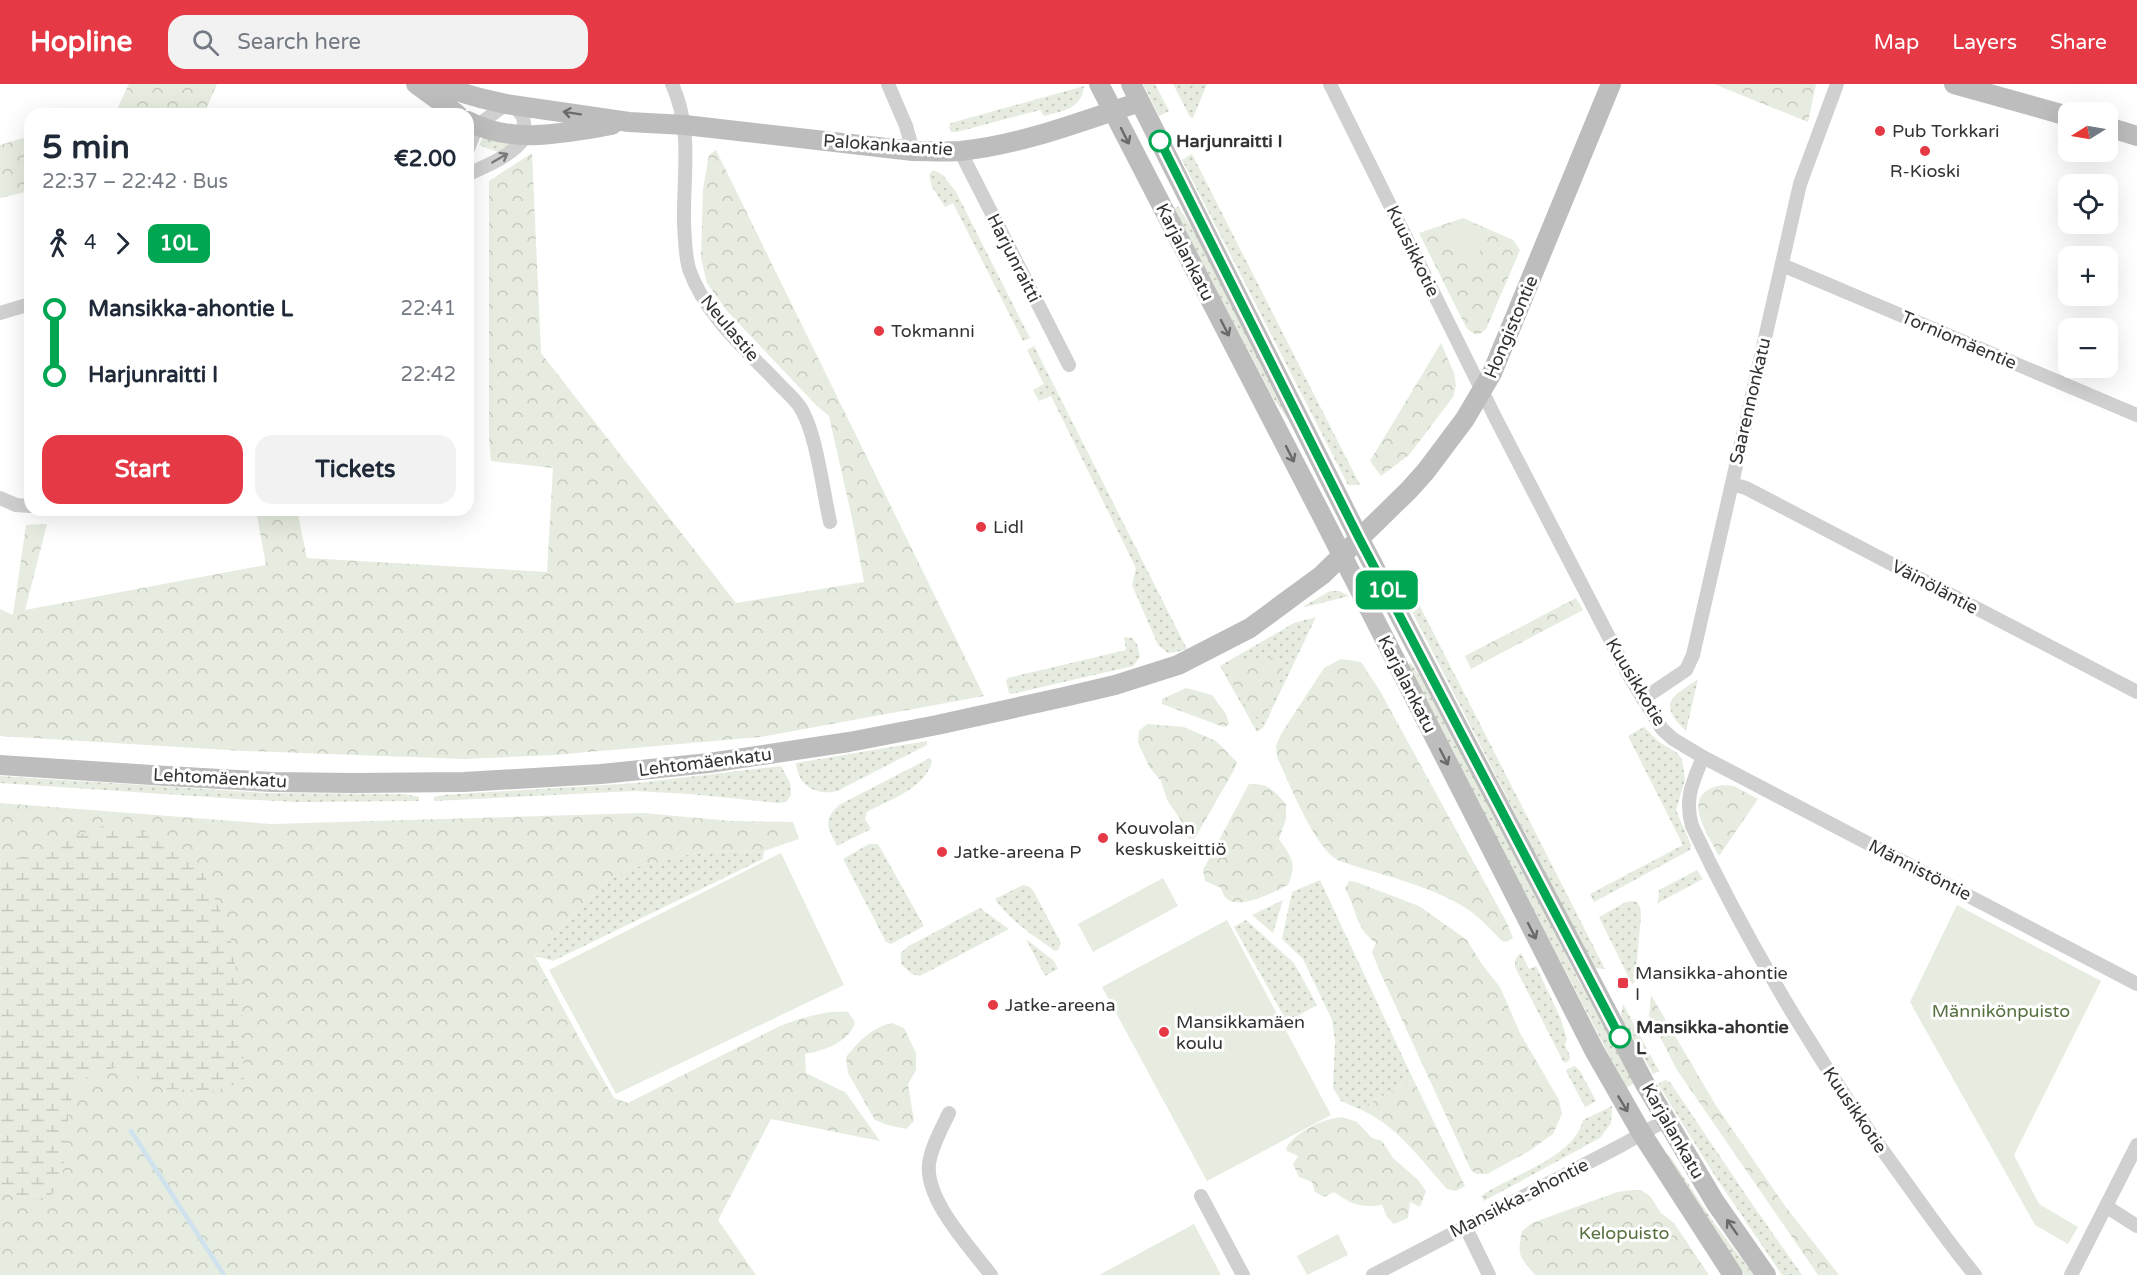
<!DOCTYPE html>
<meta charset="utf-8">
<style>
:root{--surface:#fff;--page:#f2f2f3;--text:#1f2937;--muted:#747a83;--accent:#e63946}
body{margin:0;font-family:"Varela Round",sans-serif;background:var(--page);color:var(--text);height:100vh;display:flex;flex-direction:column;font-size:22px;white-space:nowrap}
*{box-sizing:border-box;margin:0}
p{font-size:20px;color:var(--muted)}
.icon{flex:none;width:33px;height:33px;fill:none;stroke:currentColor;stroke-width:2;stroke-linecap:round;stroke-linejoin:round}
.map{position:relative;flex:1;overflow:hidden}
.side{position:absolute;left:24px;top:24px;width:450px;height:408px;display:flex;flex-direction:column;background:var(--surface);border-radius:18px;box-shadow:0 6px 24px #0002}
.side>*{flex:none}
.badge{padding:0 12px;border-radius:9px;font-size:21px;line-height:39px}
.needle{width:39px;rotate:259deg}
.fabs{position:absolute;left:2058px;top:18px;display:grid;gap:12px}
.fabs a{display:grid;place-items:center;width:60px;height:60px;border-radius:12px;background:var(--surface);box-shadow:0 6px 24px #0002;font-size:30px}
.map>.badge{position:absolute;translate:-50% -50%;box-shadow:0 0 0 3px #fff}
.legs{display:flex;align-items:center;gap:9px;height:66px;padding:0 18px;font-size:20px}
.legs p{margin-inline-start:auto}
.head{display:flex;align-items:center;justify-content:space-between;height:102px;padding:0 18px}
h1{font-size:33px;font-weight:700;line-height:45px}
.button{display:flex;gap:12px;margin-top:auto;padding:12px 18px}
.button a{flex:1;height:69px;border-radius:18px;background:var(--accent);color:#fff;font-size:24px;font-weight:700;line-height:69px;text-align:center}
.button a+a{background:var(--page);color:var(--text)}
ul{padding:0 18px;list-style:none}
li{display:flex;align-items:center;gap:21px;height:66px;font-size:22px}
li i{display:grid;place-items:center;width:9px;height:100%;margin:0 8px;background:currentColor}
li i::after{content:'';width:15px;height:15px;margin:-8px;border:4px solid;border-radius:50%;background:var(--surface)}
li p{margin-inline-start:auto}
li:first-child i{background:linear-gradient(#0000 50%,currentColor 0)}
li:last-child i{background:linear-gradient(currentColor 50%,#0000 0)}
header{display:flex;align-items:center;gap:36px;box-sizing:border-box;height:84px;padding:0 30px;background:var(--accent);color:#fff}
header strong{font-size:28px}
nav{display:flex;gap:33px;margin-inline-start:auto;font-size:21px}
.search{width:420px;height:54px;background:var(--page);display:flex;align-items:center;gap:15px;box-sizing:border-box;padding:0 21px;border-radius:18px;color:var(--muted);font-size:22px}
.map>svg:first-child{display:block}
.grass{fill:url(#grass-dots)}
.forest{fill:url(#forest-crowns)}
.wetland{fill:url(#wetland-marsh)}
.green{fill:#e6ecdf}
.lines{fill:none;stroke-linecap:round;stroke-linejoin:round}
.stream{stroke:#cfe2ee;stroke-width:4.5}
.street{stroke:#d0d0d0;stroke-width:14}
.secondary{stroke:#bdbdbd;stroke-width:20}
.oneway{stroke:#6a6a6a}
.oneway2{stroke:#7a7a7a}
.line-1-casing{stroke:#fff;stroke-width:14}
.line-1{stroke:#00a651;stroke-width:9}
.poi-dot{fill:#e63946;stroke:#fff;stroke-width:2}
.stop-1-dot{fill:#fff;stroke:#00a651;stroke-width:3}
.labels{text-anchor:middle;stroke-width:6;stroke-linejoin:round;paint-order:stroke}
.poi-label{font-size:18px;fill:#333;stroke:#fff;text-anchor:start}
.stop-label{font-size:18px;font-weight:bold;fill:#333;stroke:#fff;text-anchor:start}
.street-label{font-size:18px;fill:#333;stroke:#fff}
.park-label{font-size:18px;fill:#56703f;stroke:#fff}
</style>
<header>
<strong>Hopline</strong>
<div class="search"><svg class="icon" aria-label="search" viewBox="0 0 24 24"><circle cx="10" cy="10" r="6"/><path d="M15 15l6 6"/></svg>Search here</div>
<nav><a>Map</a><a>Layers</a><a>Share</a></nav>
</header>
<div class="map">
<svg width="2137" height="1191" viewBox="0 0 2137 1191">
<defs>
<pattern id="grass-dots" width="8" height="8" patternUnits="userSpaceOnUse" patternTransform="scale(1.5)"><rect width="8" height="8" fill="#e6ecdf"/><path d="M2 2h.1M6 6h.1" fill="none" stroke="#c6cbc0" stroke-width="1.8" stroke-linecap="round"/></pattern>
<pattern id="forest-crowns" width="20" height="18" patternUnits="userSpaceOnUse" patternTransform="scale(1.5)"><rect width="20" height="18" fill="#e6ecdf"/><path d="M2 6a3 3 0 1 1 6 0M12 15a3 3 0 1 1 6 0" fill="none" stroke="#c6cbc0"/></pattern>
<pattern id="wetland-marsh" width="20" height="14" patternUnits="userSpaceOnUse" patternTransform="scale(1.5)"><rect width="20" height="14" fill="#e6ecdf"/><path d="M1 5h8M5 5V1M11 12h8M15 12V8" fill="none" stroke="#c6cbc0"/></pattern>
</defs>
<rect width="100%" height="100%" fill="#fff"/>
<path class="grass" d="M1143,0H1155L1169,27L1159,32Z
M1173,0H1207L1193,34L1190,33Z
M1084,2C1082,25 1062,27 1044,32L1040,26L957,48H951L949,43L951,39Z
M485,50L512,59L498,68L479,61Z
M1192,70L1360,401H1348L1182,76Z
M933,86L943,91L956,108L1030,254L1023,257L953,119L945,123L932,103L929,91Z
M1178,122L1213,178L1294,344L1273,314L1174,124Z
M1034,262L1187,565L1176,568L1168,569L1158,561L1132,501L1136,484L1051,312L1039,317L1033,306L1044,300L1027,266Z
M1408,499L1605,885L1594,884L1399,502Z
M1330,507H1339L1349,512L1305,523L1304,522Z
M1316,533L1263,644L1257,648L1220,582L1294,539Z
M1124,553L1132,554L1137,560L1140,573L1133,582L1012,610L1009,609L1006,597L1008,594L1126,566Z
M1411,579L1440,623L1579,897L1635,999L1626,1004L1407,581Z
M1698,595L1686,647C1657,619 1671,614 1698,595Z
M1644,643L1659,658L1676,668L1682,675L1685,696L1676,726L1691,761L1690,766L1594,818L1590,810L1683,761L1628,652Z
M927,657V661L837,707C816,712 798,702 796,679Z
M930,674L932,677C925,705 890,715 867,728L865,735L871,745L837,762C828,744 822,737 839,721Z
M781,682L790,699L791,711L786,718L779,719L690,710L634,707L434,717V713L443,711L637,699Z
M0,692L267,709L404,710L419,713V717L297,718L238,715L0,699Z
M869,760H878L924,842L891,860L886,858L843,775Z
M764,767L763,775L553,877L535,872L608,795L645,780L701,768Z
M1697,786L1703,795L1658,819L1659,806Z
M1320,796L1413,995L1359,1025L1341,1017L1333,1004L1335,957L1332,936L1303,875L1282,855L1292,808Z
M1023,801L1030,803L1034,808L1061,859L1058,866L1055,867C1034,852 1010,837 995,815Z
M1283,816L1273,849L1252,831Z
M1632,817L1637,818L1640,823L1641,831L1635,898L1632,900L1599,833L1626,818Z
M980,824L1009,845L920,892L912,890L901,880V869L907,863Z
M1246,836L1294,879L1317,921L1287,938L1234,843Z
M1026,855L1054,877L1058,885L1045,892Z
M1521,869L1529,885L1536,882L1560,933L1567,955L1565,961L1570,972L1569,977L1564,979L1515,883C1515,877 1515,873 1521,869Z
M1623,920L1659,987L1653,990L1621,933Z
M1575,982L1580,987L1596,1017L1585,1023L1566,987L1567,985Z
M1665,996L1670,998L1748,1114L1802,1191H1782L1715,1092L1658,1000Z
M1612,1022L1611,1039L1600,1054L1484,1117L1481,1112C1510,1091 1575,1074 1583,1036Z
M1664,1069L1670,1072L1714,1139L1754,1191H1745L1710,1142Z"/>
<path class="forest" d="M129,0H217L204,30H110L115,29Z
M1714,0H1816L1808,38Z
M30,52V107L0,114V61Z
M716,66L984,612L760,653L554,671L465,675L244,667L0,652V525L13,531L26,441L47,440L25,526L266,481L256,426H297L307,474L547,488L553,384L491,377L489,355V97L532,69L541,269L736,519L864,498L852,434L829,332L816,321L727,227L707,199L701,174L703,105L709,71Z
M1463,134L1513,156L1520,166L1487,243C1480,253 1474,252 1466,243L1419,149Z
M1441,259L1454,289L1456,301L1453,313L1409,371L1381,392L1370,377Z
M1576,514L1583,526L1471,585L1465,572Z
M1277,573C1290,583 1272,615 1267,629C1262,634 1258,634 1251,631L1228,592L1229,583L1235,577L1253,578Z
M1341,575L1361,578L1380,607L1507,839L1513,854L1506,858L1502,857C1490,845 1479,832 1464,823C1430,801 1376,790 1337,776C1313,760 1290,701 1277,673L1276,662L1281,650L1324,584Z
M1186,604L1212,611L1226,630L1229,640L1225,643L1218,641L1162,620V615Z
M1147,640L1184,643L1216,657L1237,678L1234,686L1195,754L1189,755L1184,748L1182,738L1167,716L1161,697L1150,684L1138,659L1139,647Z
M1249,700C1269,699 1274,707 1286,720V735L1279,755C1292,774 1297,779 1288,801C1274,808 1237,828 1225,813C1223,811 1222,807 1221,804L1205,797L1203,786Z
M1723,701L1734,702L1758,715L1719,772C1706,747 1678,708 1723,701Z
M0,719L271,740L643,729L732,737L793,738L799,755L764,767L701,768L645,780L608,795L535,872L582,959L614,1014L628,1019L780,942C798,935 829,925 848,928L855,938C850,958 823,967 805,970L806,989L846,1009L880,1057L771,1035L718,1136L756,1191H0Z
M1349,797L1356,798L1419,822L1467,856L1481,879L1500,903L1520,949L1559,1016L1562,1030L1553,1050L1529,1067L1487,1090H1476L1471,1086L1380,888L1372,868L1376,859C1354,843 1358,827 1345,805Z
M1651,911L1715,1020L1785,1122L1839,1191H1818L1677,986L1649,932Z
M892,939L904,944L916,969V986L908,1000L914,1037L906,1045L888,1041L875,1036L848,989L846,973C858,958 872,943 892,939Z
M1413,995L1465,1102L1456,1107L1447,1105C1421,1076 1396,1040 1359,1025Z
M1342,1033L1357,1038L1372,1054L1382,1057L1393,1074L1418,1096L1426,1107L1420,1123L1410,1118L1408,1134L1394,1140L1387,1133L1382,1121C1361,1124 1352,1121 1334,1108L1324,1113L1315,1108L1312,1098L1299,1093L1293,1080L1298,1072L1287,1067L1286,1064C1297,1047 1322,1035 1342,1033Z
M1633,1106H1641L1650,1112L1661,1129L1674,1139L1709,1191H1535C1519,1172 1517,1171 1522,1147L1532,1139L1617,1108Z"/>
<path class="wetland" d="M103,742L162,750L203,787L230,850L242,923L244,998L213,1007L166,1005L118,983L100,987L83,995L72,1012L65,1054L63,1088L58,1107C33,1120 23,1118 0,1103V771L19,774Z"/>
<path class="green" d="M1464,136L1488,147L1475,179L1461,178L1448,141Z
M781,769L844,901L616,1010L549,886Z
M1163,794L1178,822L1093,868L1078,840Z
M1957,821L2101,897L2014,1071L2039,1120L2078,1143L2068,1160L2035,1141L1910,918Z
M1227,836L1331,1031L1207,1097L1102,903Z
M1194,1140L1221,1191H1099Z
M1338,1150L1348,1171L1307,1191L1297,1172Z"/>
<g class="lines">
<path class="stream" d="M131,1047L224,1191"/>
<path class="street" d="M672,0C693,47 683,90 684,140C685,154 685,171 689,185C705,230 742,262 775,296C783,305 793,313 800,323C816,347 823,407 830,438
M888,0L906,42L913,67
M1330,0L1496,335L1628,590L1662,645L1673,655L1703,673C1693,698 1684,714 1692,742C1752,868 1824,988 1907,1100C1929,1131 1951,1162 1975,1191
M468,65L477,42L506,20
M960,67L1069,281
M468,90C489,81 513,71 526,52L523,33L514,21
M1782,181L2137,331
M0,229L30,220
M1732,400L1746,404L2137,608
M0,414L16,421L30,422
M1643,615L1686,586L1693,571L1800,100L1837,0
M1703,673L2137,900
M949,1029C942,1044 931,1063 929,1080C925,1116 970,1163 991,1191
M1201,1112L1243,1191
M2107,1123L2137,1142
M1465,1142L1489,1191
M1373,1191L1622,1061L1666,1036
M2071,1191L2137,1061"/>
<path class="secondary" d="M416,0L457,30
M432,0L480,14L506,20L629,38L685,41L913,67C929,67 944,68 960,67C1021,61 1082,37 1140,18
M1099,0L1321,430L1594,966L1642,1050L1733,1191
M1131,0L1359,454L1645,1000L1715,1118L1766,1191
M1954,0L2068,32
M468,37C512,61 565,49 612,41
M2108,43L2137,52
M0,681L167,692L272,698L353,699L464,698L601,690L709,679L849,658L937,641L1064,613L1115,601L1178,581L1250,544L1322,491L1409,406L1426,387L1465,335L1492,289L1611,0"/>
</g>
<defs><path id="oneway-shaft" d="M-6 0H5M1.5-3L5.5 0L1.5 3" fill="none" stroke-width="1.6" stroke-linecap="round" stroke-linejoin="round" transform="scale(1.5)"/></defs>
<g class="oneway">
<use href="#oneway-shaft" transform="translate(572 29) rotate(-171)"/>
<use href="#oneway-shaft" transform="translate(1125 52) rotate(63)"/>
<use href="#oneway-shaft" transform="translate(1225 244) rotate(63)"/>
<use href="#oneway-shaft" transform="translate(1290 370) rotate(63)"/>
<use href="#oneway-shaft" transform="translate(1444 673) rotate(63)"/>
<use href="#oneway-shaft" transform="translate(1532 847) rotate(63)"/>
<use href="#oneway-shaft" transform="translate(1623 1020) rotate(59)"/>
<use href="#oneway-shaft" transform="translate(1732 1143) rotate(-125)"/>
</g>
<use class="oneway2" href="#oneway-shaft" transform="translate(500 74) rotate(-30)"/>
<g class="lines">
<g class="line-1-casing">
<path id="line-1" d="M1160,57L1359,454L1620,953"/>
</g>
<use href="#line-1" class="line-1"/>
</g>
<g class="poi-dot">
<circle cx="1880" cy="47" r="6"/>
<circle cx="1925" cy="67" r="6"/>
<circle cx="879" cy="247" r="6"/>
<circle cx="981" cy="443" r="6"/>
<circle cx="1103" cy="754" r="6"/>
<circle cx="942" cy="768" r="6"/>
<rect x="1617" y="893" width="12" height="12" rx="3"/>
<circle cx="993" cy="921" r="6"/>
<circle cx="1164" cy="948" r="6"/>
</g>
<g class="stop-1-dot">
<circle cx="1160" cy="57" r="10"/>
<circle cx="1620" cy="953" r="10"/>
</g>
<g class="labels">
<g class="poi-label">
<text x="1892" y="53">Pub Torkkari</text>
<text x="1925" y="93" text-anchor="middle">R-Kioski</text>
<text x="891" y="253">Tokmanni</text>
<text x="993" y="449">Lidl</text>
<text x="1115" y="750">Kouvolan<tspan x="1115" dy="21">keskuskeittiö</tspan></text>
<text x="954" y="774">Jatke-areena P</text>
<text x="1635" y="895">Mansikka-ahontie<tspan x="1635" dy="21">I</tspan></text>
<text x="1005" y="927">Jatke-areena</text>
<text x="1176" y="944">Mansikkamäen<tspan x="1176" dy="21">koulu</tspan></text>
</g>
<g class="stop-label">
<text x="1176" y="63">Harjunraitti I</text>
<text x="1636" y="949">Mansikka-ahontie<tspan x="1636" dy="21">L</tspan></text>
</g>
<g class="street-label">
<text transform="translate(888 61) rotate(4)" y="6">Palokankaantie</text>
<text transform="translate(1413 167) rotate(64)" y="6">Kuusikkotie</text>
<text transform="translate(1185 168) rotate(63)" y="6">Karjalankatu</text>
<text transform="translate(1014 174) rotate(63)" y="6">Harjunraitti</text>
<text transform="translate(1511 243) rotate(-67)" y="6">Hongistontie</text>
<text transform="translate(730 244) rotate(50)" y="6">Neulastie</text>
<text transform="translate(1959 256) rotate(23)" y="6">Torniomäentie</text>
<text transform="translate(1750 317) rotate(-77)" y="6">Saarennonkatu</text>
<text transform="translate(1935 503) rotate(28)" y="6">Väinöläntie</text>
<text transform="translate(1636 598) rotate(59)" y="6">Kuusikkotie</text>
<text transform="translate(1407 600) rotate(63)" y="6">Karjalankatu</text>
<text transform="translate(705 678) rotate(-7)" y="6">Lehtomäenkatu</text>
<text transform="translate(220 694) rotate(3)" y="6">Lehtomäenkatu</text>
<text transform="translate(1920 786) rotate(27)" y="6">Männistöntie</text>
<text transform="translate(1855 1026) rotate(56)" y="6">Kuusikkotie</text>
<text transform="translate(1673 1047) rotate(60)" y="6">Karjalankatu</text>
<text transform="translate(1519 1114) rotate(-27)" y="6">Mansikka-ahontie</text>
</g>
<g class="park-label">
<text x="2001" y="933">Männikönpuisto</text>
<text x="1624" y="1155">Kelopuisto</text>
</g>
</g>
</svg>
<div class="fabs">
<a><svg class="needle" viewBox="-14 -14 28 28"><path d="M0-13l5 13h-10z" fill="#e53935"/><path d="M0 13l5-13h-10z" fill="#747a83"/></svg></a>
<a><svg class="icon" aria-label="locate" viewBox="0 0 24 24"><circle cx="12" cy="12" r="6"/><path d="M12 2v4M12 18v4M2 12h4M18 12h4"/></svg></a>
<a>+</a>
<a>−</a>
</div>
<b class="badge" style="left:1387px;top:506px;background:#00a651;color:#fff">10L</b>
<section class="side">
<div class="head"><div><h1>5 min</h1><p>22:37 – 22:42 · Bus</p></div><b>€2.00</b></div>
<div class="legs"><svg class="icon" aria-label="walk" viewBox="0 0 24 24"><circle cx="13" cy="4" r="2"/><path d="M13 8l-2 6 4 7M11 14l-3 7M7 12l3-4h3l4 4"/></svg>4<svg class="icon" aria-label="forward" viewBox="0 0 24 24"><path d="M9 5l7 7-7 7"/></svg><b class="badge" style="background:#00a651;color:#fff">10L</b></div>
<ul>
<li><i style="color:#00a651"></i><b>Mansikka-ahontie L</b><p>22:41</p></li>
<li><i style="color:#00a651"></i><b>Harjunraitti I</b><p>22:42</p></li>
</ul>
<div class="button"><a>Start</a><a>Tickets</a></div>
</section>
</div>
